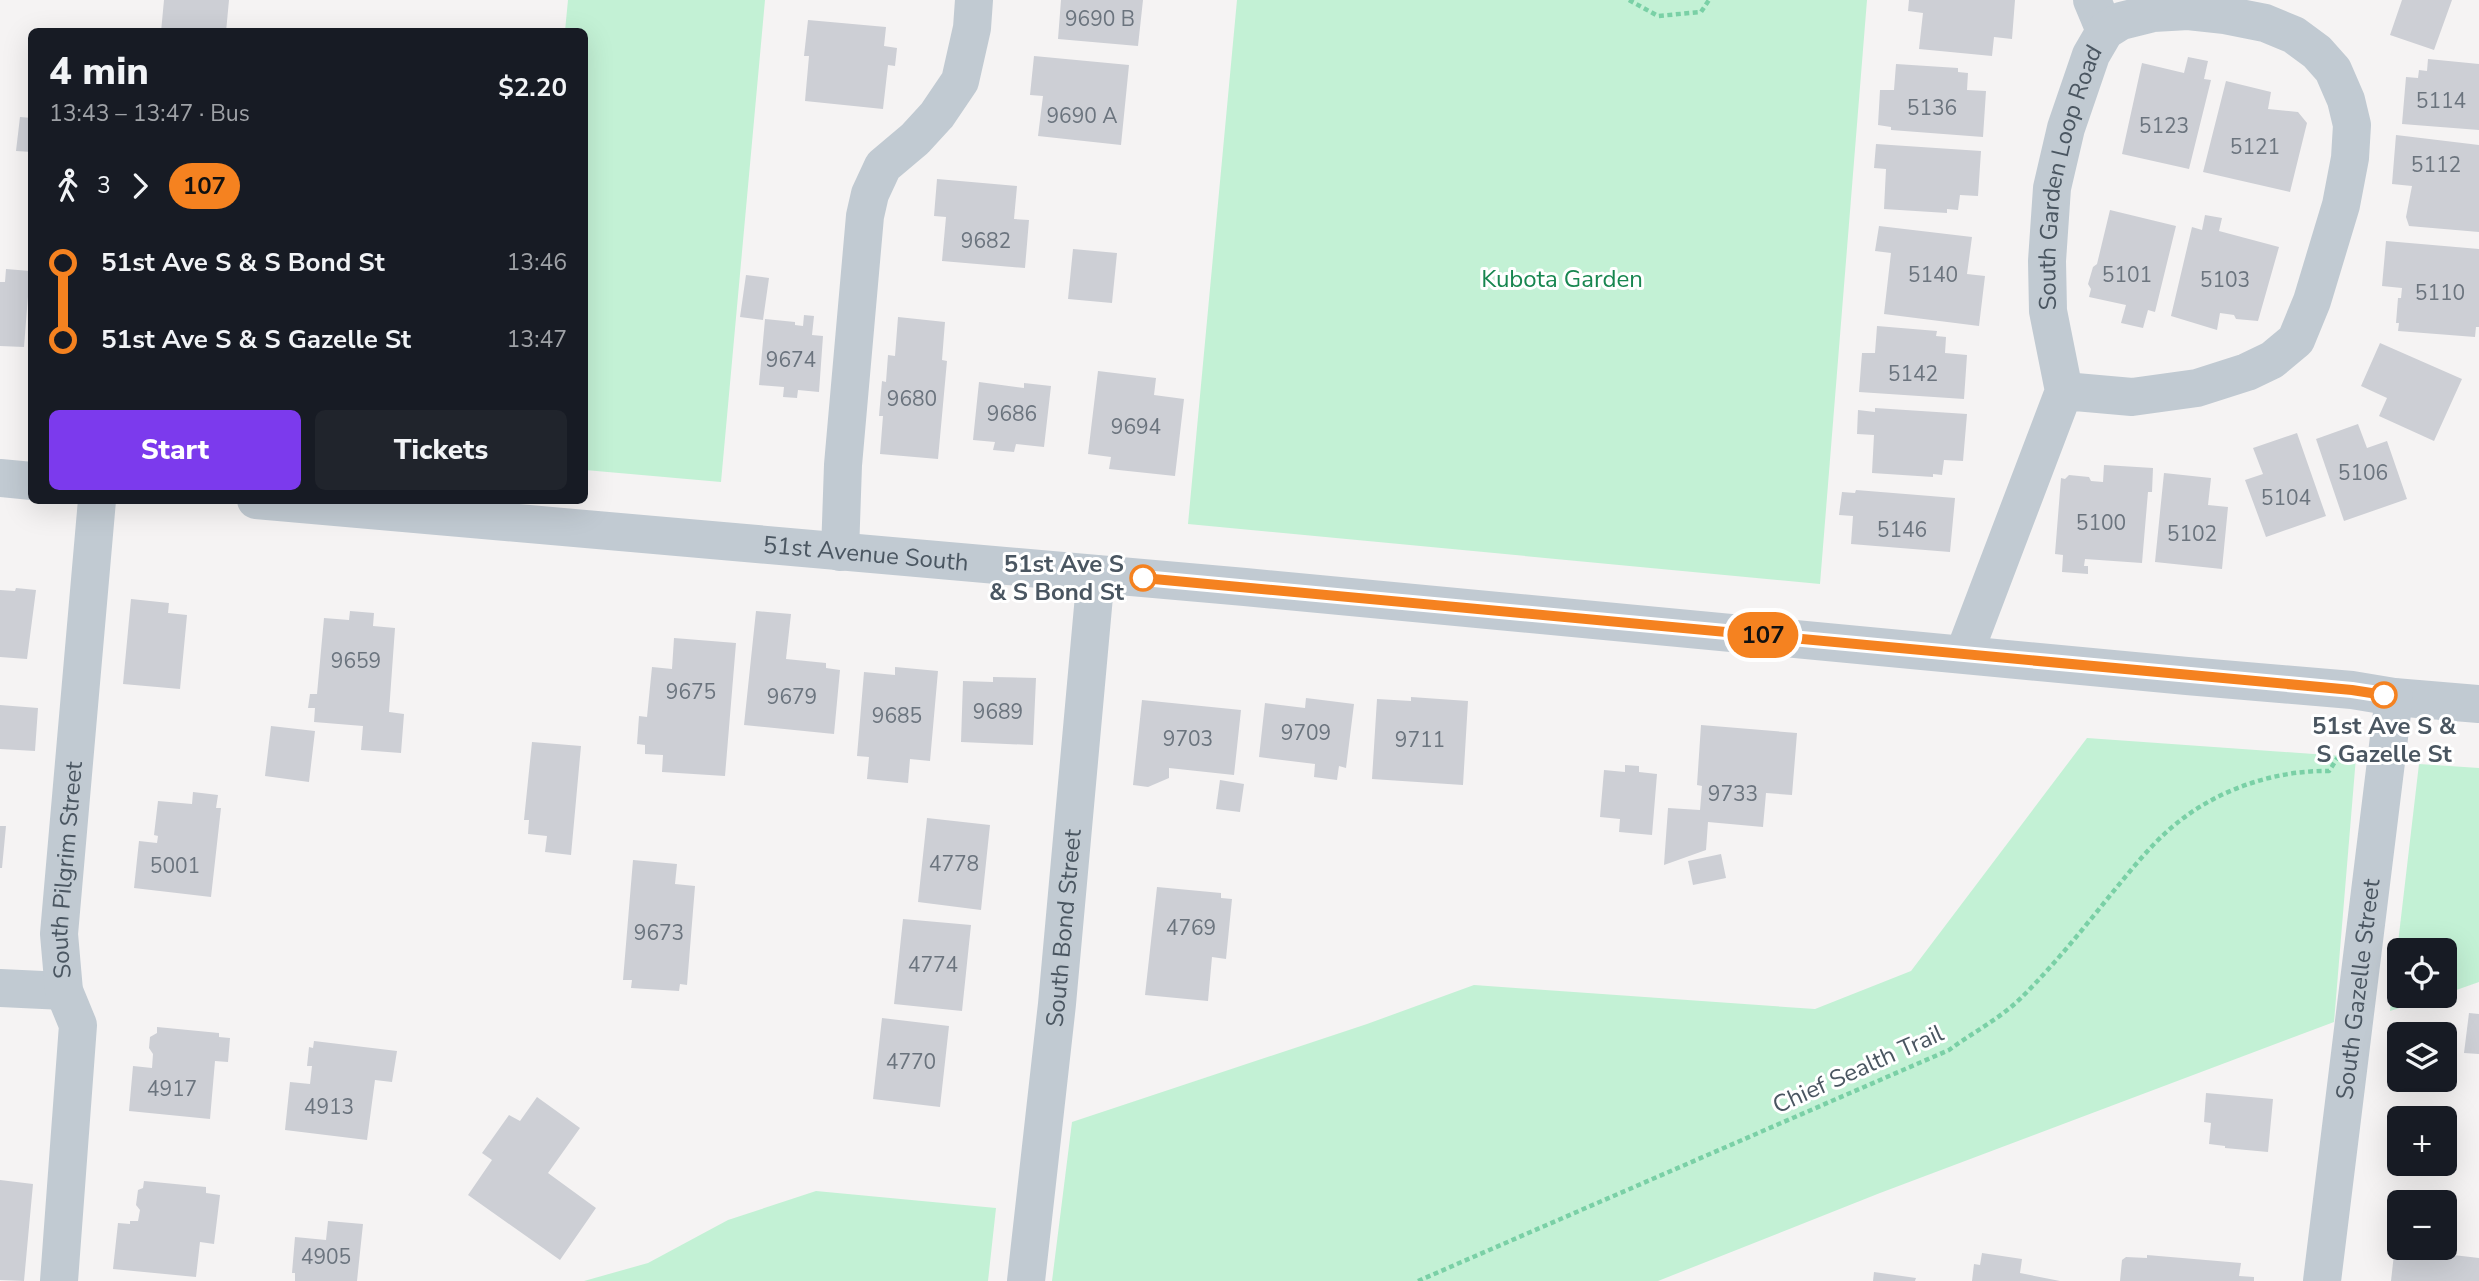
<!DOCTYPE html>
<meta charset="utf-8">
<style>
:root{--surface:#171b24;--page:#20242c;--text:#f1f3f6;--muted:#9ea1a6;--accent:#7c3aed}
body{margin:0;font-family:"Nunito Sans",sans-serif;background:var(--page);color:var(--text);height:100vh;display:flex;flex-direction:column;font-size:26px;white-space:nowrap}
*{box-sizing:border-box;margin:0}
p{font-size:23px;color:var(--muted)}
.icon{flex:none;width:38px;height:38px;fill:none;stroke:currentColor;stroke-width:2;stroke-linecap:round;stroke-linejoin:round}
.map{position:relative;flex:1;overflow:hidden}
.side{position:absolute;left:28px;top:28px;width:560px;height:476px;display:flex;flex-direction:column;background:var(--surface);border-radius:10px;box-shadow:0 7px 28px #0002}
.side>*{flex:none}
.badge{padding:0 14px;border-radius:23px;font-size:24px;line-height:46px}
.fabs{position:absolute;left:2387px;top:938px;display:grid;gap:14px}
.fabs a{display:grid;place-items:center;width:70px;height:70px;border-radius:10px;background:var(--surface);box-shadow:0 7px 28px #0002;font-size:35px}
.map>.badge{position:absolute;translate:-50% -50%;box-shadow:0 0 0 4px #fff}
.legs{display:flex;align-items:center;gap:10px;height:77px;padding:0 21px;font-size:23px}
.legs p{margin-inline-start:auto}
.summary{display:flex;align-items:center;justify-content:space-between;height:119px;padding:0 21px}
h1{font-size:38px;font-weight:800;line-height:52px}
.button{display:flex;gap:14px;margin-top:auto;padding:14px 21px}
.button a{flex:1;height:80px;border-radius:10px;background:var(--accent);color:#fff;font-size:28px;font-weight:800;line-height:80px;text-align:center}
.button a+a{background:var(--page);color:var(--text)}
ul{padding:0 21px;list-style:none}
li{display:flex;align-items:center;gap:24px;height:77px;font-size:26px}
li i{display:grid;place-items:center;width:10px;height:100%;margin:0 9px;background:currentColor}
li i::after{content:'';width:18px;height:18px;margin:-9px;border:5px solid;border-radius:50%;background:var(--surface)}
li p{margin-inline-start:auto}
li:first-child i{background:linear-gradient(#0000 50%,currentColor 0)}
li:last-child i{background:linear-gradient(currentColor 50%,#0000 0)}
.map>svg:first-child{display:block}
.green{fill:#c3f1d5}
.building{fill:#cdcfd5}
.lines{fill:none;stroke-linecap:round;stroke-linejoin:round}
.path{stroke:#7ad0a6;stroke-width:4.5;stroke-dasharray:5 3.5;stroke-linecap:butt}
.minor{stroke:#c1cad2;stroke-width:38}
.line-1-casing{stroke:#fff;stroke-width:16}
.line-1{stroke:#f58220;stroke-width:10}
.stop-1-dot{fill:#fff;stroke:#f58220;stroke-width:3.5}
.labels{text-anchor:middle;stroke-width:6;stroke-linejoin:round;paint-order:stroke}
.number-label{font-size:21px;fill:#6b747e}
.street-label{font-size:24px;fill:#4a5661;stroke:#fff}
.park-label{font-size:24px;fill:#17864f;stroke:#fff}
.stop-label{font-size:24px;font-weight:bold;fill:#4a5661;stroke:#fff;text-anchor:end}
</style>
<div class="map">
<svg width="2479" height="1281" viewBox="0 0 2479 1281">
<rect width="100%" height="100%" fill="#f5f3f3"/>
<path class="green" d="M568,0H765L721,482L585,470L584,32L565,31Z
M1237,0H1867L1820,584L1188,524Z
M2087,738L2356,757L2334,1022L1880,1193L1658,1281H1052L1072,1122L1367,1024L1474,985L1815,1009L1911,971Z
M2419,764L2479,768V982L2445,994V950H2399V996H2438L2390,1011Z
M816,1191L996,1208L988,1281H584L648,1263L728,1220Z"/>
<path class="building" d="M164,0H229L226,32H161Z
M1061,0H1143L1138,46L1058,39Z
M1909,0H2015L2012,39L1994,37L1992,56L1919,49L1923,13L1908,11Z
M2402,0H2452L2434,50L2390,35Z
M808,20L886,27L884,46L897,48L895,66L888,65L883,109L805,101L809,56H804Z
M1034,56L1129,65L1121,145L1038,136L1043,96L1030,95Z
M2188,57L2208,61L2204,79L2211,80L2189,169L2122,154L2142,63L2184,73Z
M2428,59L2479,64V130L2402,124L2406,77L2418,78L2419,70L2427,71Z
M1896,64L1958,68V72L1968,73L1967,90L1986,91L1983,137L1891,130V127L1878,125L1880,90H1894Z
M2226,81L2271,92L2268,109L2298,112L2307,123L2290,192L2203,172Z
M20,117L32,118V152L16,151Z
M2396,135L2479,145V232L2409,226L2406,217L2412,186L2392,184Z
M1876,144L1981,151L1978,196L1960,195L1958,210L1947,209V213L1884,209L1886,169L1874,168Z
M937,179L1017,186L1014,219L1029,220L1025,268L942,261L946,217L934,216Z
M2110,210L2176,226L2155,312L2148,310L2143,328L2121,323L2126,305L2089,297L2091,289L2088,284L2093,267L2097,264Z
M2205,215L2222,218L2219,231L2279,247L2258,321L2236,319L2234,315L2220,313L2217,330L2171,316L2192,227L2202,230Z
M1879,226L1972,237L1967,274L1985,276L1979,326L1884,314L1891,253L1875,251Z
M2386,241L2479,249V327H2476L2475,337L2398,331L2399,323H2396L2398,298H2401L2402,288L2382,286Z
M1073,249L1117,253L1112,303L1068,299Z
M6,269L30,271L24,347L0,346V282H5Z
M746,275L769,278L763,320L740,317Z
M804,315L814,316L812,335L823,336L819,392L798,390L797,398L783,397L784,387L759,385L765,319L795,322V325L803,326Z
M898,317L945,322L942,360L947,361L938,459L880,454L883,416H879L882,381L886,382L888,355L895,356Z
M1877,326L1937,331L1936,336L1946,337L1945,353L1967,355L1964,399L1859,392L1862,353H1875Z
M2380,343L2462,379L2434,441L2379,416L2387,398L2361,386Z
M1098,371L1156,378L1154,395L1184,399L1175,476L1109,469L1111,457L1088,454Z
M979,382L1024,388V383L1051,386L1044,447L1016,444L1014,452L993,450L995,442L973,440Z
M1875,408L1967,414L1963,461L1944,460L1942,475L1933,474V477L1872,473L1874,435L1857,434L1858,410L1875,412Z
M2358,424L2367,448L2387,441L2407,499L2344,521L2316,439Z
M2297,433L2326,516L2266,537L2245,480L2263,474L2253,448Z
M2104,465L2153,468L2152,492H2148L2142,563L2085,559L2084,566H2088V574L2062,572L2063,555L2055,554L2061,478L2065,479L2069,475L2089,477L2091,481L2103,482Z
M2164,473L2211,478L2208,505L2228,507L2222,569L2155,562Z
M1856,490L1955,498L1950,552L1851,544L1853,516L1839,515L1842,492L1855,493Z
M16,588L36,590L27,659L0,657V590L15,591Z
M131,599L169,603L168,613L187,615L180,689L123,684Z
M350,611L374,613L373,626L395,628L389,712L404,714L401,753L361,750L363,726L314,722L315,708H308L310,694H317L324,618L349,620Z
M756,611L791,614L786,659L826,663V668L840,670L834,734L744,725Z
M674,638L736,643L725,776L662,772L663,755L645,754V745L637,744L639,716L647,717L652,667L672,669Z
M895,667L938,671L930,761L910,759L908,783L867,779L869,757L857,756L864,672L895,675Z
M993,677L1036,678L1033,745L961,742L963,681L993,682Z
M1411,697L1468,701L1463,785L1372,779L1377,699L1411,701Z
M1306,698L1354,704L1346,768L1339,766L1337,780L1314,777L1315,764L1259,757L1265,703L1305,708Z
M1142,700L1241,710L1234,775L1169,768V778L1148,787L1133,785Z
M0,705L38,708L35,751L0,749Z
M1701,725L1797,733L1792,795L1766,793L1763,827L1708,822L1706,850L1664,865L1668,808L1700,810L1702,786L1697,785Z
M271,726L315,731L309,782L265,776Z
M532,742L581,746L571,855L545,852L547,836L528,834L529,820H524Z
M1625,765L1639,766V772L1657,774L1652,835L1619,832L1620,819L1600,817L1604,770L1625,772Z
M1220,780L1244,784L1240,812L1216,809Z
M193,792L218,795L216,808H221L211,897L134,888L139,841L157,843L158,836L154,835L158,801L192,804Z
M927,818L990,825L981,910L918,902Z
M0,826H6L2,868H0Z
M1721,854L1726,878L1693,885L1688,861Z
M633,860L677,864L675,884L695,886L687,985L680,984L679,991L631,988L632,980H623Z
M1157,887L1221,893V898L1232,899L1226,959L1212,957L1208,1001L1145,995Z
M903,919L971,925L962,1011L894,1004Z
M2469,1013L2479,1014V1054L2464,1053Z
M882,1018L949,1026L940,1107L873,1099Z
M157,1027L219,1033V1037L230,1038L228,1062L215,1061L210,1119L129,1111L133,1066L152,1068L153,1054L149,1048L150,1037L157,1033Z
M314,1041L397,1051L392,1082L375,1080L367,1140L285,1130L290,1082L310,1084L312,1066H307L309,1047L313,1048Z
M2206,1093L2273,1099L2268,1152L2225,1148V1146L2209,1144L2211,1123L2204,1122Z
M537,1097L580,1128L548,1173L596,1208L560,1260L468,1195L492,1160L482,1153L509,1115L520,1121Z
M0,1180L33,1184L24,1281L0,1280Z
M144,1181L206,1187V1193L220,1195L214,1244L200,1242L196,1277L113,1269L118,1223L130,1224V1221H138L140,1210L136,1205L138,1190L143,1188Z
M328,1221L363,1224L357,1281H295V1273H292L295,1237L326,1240Z
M2419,1251L2479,1258V1281H2391L2394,1254L2418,1257Z
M1982,1253L2022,1259L2020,1273L2060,1281H1972L1974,1264L1980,1265Z
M2147,1255L2241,1263L2239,1276L2254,1277V1281H2120L2122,1260L2126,1257L2147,1258Z
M1874,1272L1916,1278L1915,1281H1873Z"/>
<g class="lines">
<path class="path" d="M1629,0L1658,16L1701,12L1709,0
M1418,1281L1949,1050C1972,1033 2001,1018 2022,997C2054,965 2083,929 2112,893C2132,869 2152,843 2177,823C2219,789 2276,770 2329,771L2344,748"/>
<g class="minor">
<path d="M2092,0L2105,31"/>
<path d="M0,478L32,481"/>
<path id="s1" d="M256,500L1245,587L2187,676L2352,690L2394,697L2479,704"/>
<path d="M840,552L843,465L865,216L870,194L883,166L915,139L937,115L960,81L972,28L974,0"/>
<path id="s2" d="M1964,654L2064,391L2048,311L2047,261L2052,188L2066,128L2091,55L2105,31L2121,21L2153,13L2188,11L2225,15L2265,23L2294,35L2317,52L2333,70L2346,100L2352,125L2350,158L2341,205L2312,301L2296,340L2272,360L2247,372L2197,388L2132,397L2064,391"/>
<path d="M0,988L64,991"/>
<path id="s3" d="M59,1281L78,1025L64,991L59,934L97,500"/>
<path id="s4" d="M1026,1281L1057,1004L1096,574"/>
<path id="s5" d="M2322,1281L2394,697"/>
</g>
</g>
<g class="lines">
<g class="line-1-casing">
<path id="line-1" d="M1143,578L2352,690L2384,695"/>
</g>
<use href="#line-1" class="line-1"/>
</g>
<g class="stop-1-dot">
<circle cx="1143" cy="578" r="12"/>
<circle cx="2384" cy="695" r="12"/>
</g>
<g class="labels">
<g class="number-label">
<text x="1100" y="26">9690 B</text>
<text x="2441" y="108">5114</text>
<text x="1932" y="115">5136</text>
<text x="1082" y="123">9690 A</text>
<text x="2164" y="133">5123</text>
<text x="2255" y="154">5121</text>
<text x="2436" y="172">5112</text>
<text x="986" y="248">9682</text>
<text x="1933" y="282">5140</text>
<text x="2127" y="282">5101</text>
<text x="2225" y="287">5103</text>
<text x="2440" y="300">5110</text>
<text x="791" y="367">9674</text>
<text x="1913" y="381">5142</text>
<text x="912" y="406">9680</text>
<text x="1012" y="421">9686</text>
<text x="1136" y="434">9694</text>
<text x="2363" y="480">5106</text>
<text x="2286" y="505">5104</text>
<text x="2101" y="530">5100</text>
<text x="1902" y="537">5146</text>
<text x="2192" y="541">5102</text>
<text x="356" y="668">9659</text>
<text x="691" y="699">9675</text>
<text x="792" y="704">9679</text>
<text x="998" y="719">9689</text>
<text x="897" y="723">9685</text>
<text x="1306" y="740">9709</text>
<text x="1188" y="746">9703</text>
<text x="1420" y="747">9711</text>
<text x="1733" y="801">9733</text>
<text x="954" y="871">4778</text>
<text x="175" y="873">5001</text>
<text x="1191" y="935">4769</text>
<text x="659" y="940">9673</text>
<text x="933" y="972">4774</text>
<text x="911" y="1069">4770</text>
<text x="172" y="1096">4917</text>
<text x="329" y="1114">4913</text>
<text x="326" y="1264">4905</text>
</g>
<g class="street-label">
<text dy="8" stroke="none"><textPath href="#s2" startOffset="499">South Garden Loop Road</textPath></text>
<text dy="8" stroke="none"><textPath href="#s1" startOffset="612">51st Avenue South</textPath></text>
<text dy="8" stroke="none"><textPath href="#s3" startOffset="415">South Pilgrim Street</textPath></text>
<text dy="8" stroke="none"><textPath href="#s4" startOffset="355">South Bond Street</textPath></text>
<text dy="8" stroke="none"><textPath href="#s5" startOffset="294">South Gazelle Street</textPath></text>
<text transform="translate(1858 1069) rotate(-24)" y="8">Chief Sealth Trail</text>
</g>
<g class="park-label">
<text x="1562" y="287">Kubota Garden</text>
</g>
<g class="stop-label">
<text x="1124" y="572">51st Ave S<tspan x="1124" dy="28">&amp; S Bond St</tspan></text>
<text x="2384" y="734" text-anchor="middle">51st Ave S &amp;<tspan x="2384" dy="28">S Gazelle St</tspan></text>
</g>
</g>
</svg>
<div class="fabs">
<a><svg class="icon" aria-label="locate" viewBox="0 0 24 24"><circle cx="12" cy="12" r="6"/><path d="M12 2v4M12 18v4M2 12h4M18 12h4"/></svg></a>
<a><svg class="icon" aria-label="layers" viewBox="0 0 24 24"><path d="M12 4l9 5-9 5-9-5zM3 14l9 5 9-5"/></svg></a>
<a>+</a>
<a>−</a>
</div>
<b class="badge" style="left:1763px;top:635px;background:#f58220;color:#111">107</b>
<section class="side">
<div class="summary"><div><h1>4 min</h1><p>13:43 – 13:47 · Bus</p></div><b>$2.20</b></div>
<div class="legs"><svg class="icon" aria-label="walk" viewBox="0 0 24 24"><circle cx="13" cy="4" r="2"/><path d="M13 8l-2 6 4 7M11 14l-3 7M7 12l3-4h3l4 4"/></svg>3<svg class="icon" aria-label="forward" viewBox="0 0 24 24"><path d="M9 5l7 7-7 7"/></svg><b class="badge" style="background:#f58220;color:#111">107</b></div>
<ul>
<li><i style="color:#f58220"></i><b>51st Ave S &amp; S Bond St</b><p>13:46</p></li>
<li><i style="color:#f58220"></i><b>51st Ave S &amp; S Gazelle St</b><p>13:47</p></li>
</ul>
<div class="button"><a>Start</a><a>Tickets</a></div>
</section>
</div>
